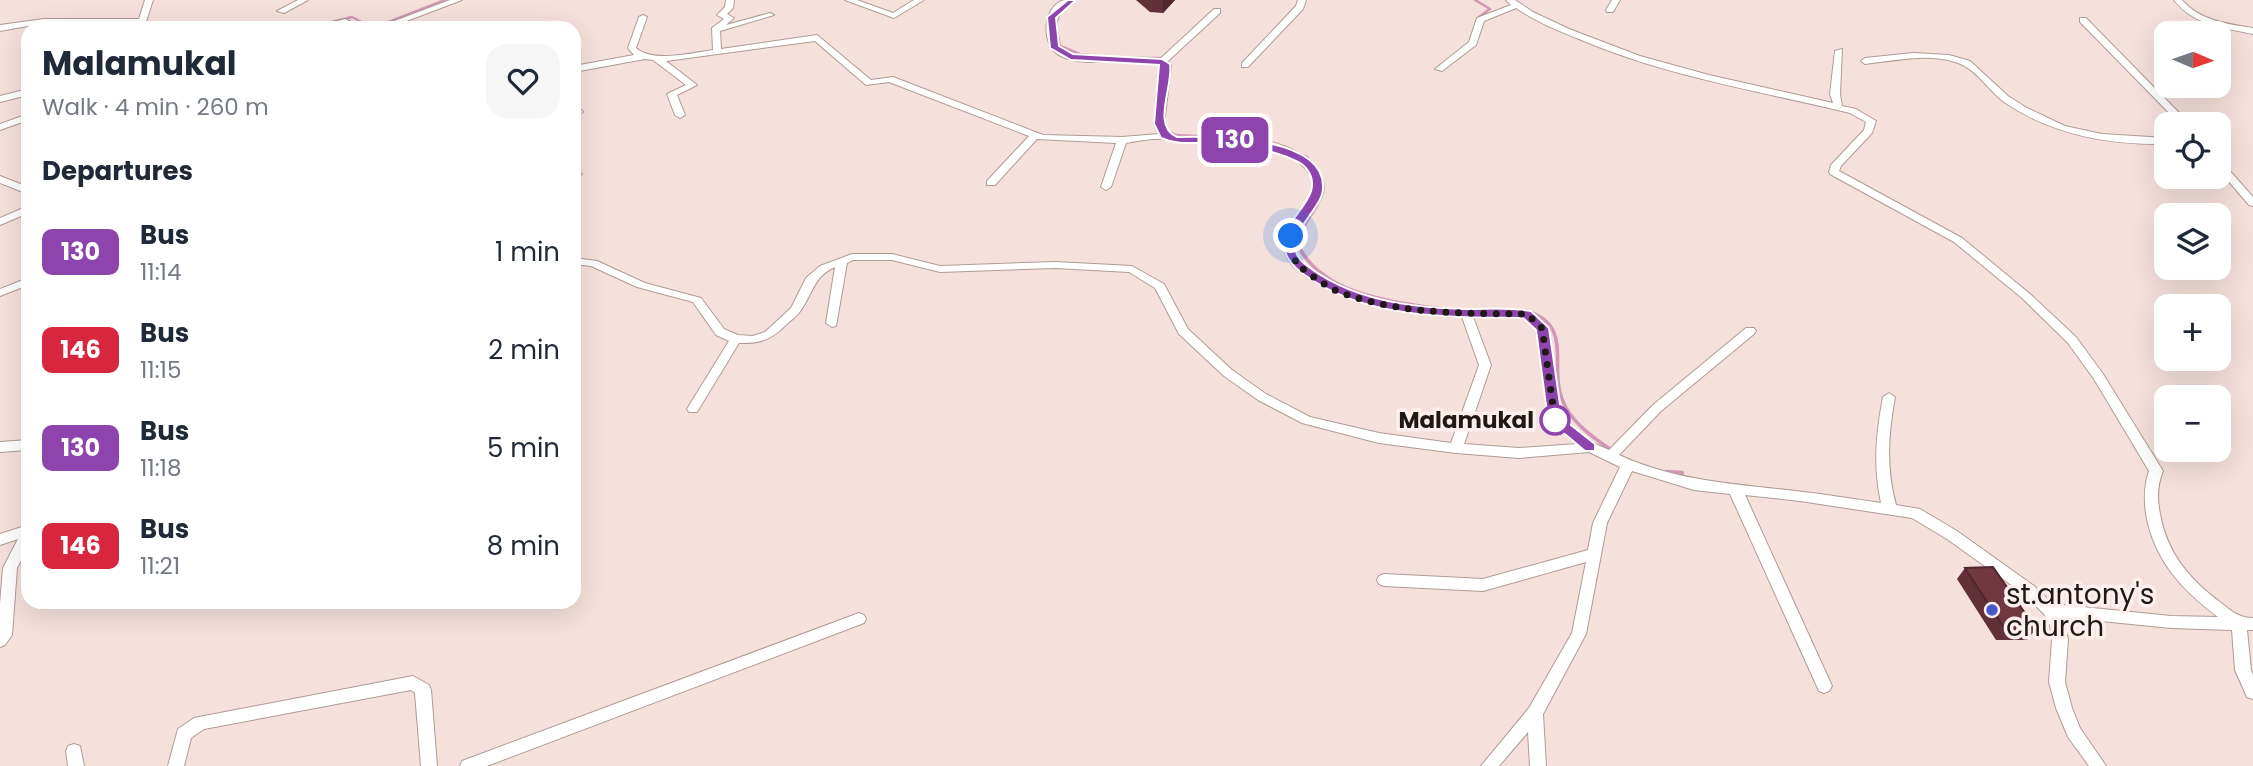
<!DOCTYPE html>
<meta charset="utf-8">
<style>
:root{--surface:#fff;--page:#f6f6f7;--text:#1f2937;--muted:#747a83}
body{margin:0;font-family:Poppins,sans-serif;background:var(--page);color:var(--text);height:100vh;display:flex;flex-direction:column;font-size:26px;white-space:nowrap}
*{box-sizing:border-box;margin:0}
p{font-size:23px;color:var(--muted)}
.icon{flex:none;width:38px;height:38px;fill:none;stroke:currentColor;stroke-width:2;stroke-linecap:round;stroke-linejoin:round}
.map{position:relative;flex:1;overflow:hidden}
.side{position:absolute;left:21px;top:21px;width:560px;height:588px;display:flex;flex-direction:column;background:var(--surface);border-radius:21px;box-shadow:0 7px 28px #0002}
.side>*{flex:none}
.badge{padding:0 14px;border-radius:10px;font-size:24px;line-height:46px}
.needle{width:46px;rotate:92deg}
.controls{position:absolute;left:2154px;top:21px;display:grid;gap:14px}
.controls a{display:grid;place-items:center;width:77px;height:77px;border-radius:14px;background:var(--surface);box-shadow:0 7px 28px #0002;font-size:35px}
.you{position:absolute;width:35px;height:35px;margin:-18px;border:5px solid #fff;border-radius:50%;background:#1a73e8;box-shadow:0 0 0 10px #1a73e833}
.map>.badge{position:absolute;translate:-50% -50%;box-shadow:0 0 0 4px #fff}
h2{padding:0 21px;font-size:26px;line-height:63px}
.round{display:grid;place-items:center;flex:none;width:74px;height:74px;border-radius:21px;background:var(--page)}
.head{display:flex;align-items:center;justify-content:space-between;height:119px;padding:0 21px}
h1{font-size:33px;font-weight:700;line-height:52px}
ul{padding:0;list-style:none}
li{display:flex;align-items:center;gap:21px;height:98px;padding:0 21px}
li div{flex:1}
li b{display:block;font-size:26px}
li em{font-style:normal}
li .badge{min-width:77px;font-weight:700;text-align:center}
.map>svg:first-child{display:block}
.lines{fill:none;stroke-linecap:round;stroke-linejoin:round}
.stream-far2{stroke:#d197b6;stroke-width:2.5}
.stream-far1{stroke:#d197b6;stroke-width:3.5}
.stream{stroke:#d197b6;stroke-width:4.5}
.street-casing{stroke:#af9b95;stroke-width:2}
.street{fill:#fff;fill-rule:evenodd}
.wall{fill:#613039}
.shaded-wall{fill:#4f272e}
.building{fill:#713842;stroke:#4f272e;stroke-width:2}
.line{fill:#8e44ad;stroke:#fff;stroke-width:2}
.walk{stroke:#201816;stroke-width:7;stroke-dasharray:0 12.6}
.stop-dot{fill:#fff;stroke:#8e44ad;stroke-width:3.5}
.poi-dot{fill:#4459cc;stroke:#fdf0ec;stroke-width:2.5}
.labels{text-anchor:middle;stroke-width:7;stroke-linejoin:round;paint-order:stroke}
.stop-label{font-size:23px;font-weight:bold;fill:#201816;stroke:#fdf0ec;text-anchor:end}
.near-poi-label{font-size:28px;fill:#201816;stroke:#fdf0ec;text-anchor:start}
</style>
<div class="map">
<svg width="2253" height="766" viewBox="0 0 2253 766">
<rect width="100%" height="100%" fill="#f6e0db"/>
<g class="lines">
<path class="stream-far2" d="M1475,0L1490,9L1479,17
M1056,27L1060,46L1080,54L1118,58
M307,28L352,17L373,28L445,0
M1137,58H1162
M1166,130L1176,135L1213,137
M1294,152L1307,157L1317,171"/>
<path class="stream-far1" d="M1298,235L1317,205
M1296,241C1319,295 1391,302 1443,309
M1527,311C1574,326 1549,365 1562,399C1570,421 1592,437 1611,450"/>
<path class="stream" d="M1608,448L1611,450
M1667,472L1682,473"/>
<g class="street-casing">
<path id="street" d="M145,0H153L144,28H136L137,24L44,23L0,31V25L44,19H139Z
M298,0H308L284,13L277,11Z
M450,0H462L388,28H376Z
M726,0H734L733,8L727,14L734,18L726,25L770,13L774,15L720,31L721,49L817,35L871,80L893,77L1043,135L1122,137L1159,134L1154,124L1162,67C1140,53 1088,71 1059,55C1041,45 1042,7 1064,0C1065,0 1074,0 1075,0C1062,9 1057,13 1056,30C1055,38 1055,45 1062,50C1081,63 1135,55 1160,59L1214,9H1220V13L1167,62L1171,66L1164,124L1169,134L1176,137C1222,138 1284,130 1316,168C1322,175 1325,185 1323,193C1317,216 1279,238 1302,263C1309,271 1320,275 1329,280C1373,305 1423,309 1473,310C1492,310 1513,308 1531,311L1548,328L1561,418L1595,444L1609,450L1653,405L1746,328H1754L1756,331L1754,334L1661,411L1619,455C1675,481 1735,484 1795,491C1824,494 1853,499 1881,503C1873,466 1876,434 1883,397L1889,393L1895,397C1888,435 1886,468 1896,505L1920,509L1957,531L2034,586L2053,604L2171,616L2218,617C2182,590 2154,560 2146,514C2144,499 2144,485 2149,471L2094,379L2068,343L2022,298L1954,242L1830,174L1829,172L1831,165L1864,130L1866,122L1850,113C1759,91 1665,76 1579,39C1557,30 1535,21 1516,8L1484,21L1476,45L1442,71L1435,69L1469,42L1477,18L1511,5L1506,0H1515L1533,12L1569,29L1640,56L1709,75L1833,103L1830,94L1835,51L1842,49L1840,94L1842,106L1856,109L1876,121L1872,133L1841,166L1839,171L1962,238L2030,294L2076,337L2103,374L2163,471C2157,485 2157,499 2160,514C2167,553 2189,579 2220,602C2231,611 2239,618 2253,618V630H2247L2251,670L2253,675V699L2247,697L2235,670L2232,630L2171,628L2061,617L2068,639L2065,682L2072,708L2080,728L2106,766H2089L2068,737L2056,708L2049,682L2052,639L2050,625L2044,614L2024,594L1947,539L1912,518L1800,501L1745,495L1832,686L1829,691L1824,693L1819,691L1730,494L1694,490L1632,471L1607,523L1586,634L1543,714L1546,766H1530L1528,732L1499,766H1481L1529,708L1572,633L1586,562L1483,591L1384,586L1379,584L1377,580L1379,576L1384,574L1483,579L1588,550L1593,523L1620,467L1589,452L1519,458L1456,453L1379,443L1302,423L1258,400L1224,376L1179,334L1155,288L1129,272L1055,268L940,272L892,260H853L847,263L836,326L832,327L826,323L835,267C814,276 813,293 801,310C798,315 793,319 789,322C773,338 763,344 739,343L697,412H689L687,409L729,341L716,335L693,302L637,287L591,266L574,264V258L597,261L645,283L701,298L724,329L738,335L753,336L765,332L791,308L806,278L820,266L852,254H892L940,266L1055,262L1132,266L1164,284L1188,329L1232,370L1266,394L1310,417L1379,433L1451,443L1479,365L1462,317C1411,315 1362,308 1317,283C1305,275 1292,269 1286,255C1276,231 1307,214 1313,193C1315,184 1312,175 1306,169C1278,137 1227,144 1189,143C1178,143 1173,140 1163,139C1152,138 1138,141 1126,143L1111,187L1106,190L1101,187L1116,143L1037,139L995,185H987V181L1029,136L889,82L866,85L815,41L666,61L697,85L677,95L685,115L680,118L675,115L667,94L686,85L653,60L645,59L574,72V66L634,55L628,48L639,17L643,15L647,17L636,48C652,63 692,53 713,50L712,28L724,19L717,15L725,7ZM1473,317L1524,318L1536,329L1549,420L1577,444L1519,448L1464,444L1491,365Z
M845,0H857L893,13L914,0H924L894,18Z
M1298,0H1306L1303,9L1248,67H1242V63L1296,6Z
M1612,0H1620L1613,12H1607L1606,10Z
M2174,0H2182C2200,21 2228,24 2253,28V34C2224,28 2193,25 2174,0Z
M2080,18H2086L2190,124H2180L2080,22Z
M345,19L364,28C356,28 348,24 341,24C331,25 322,28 312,28Z
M1913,53L1949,55L1970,61L2008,96L2027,108L2065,126L2102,134L2166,138V144C2109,145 2052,135 2004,102C1987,89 1976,68 1955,62C1927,53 1894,61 1865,64L1861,61L1865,58Z
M28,89V95L0,102V96Z
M574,108L581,110L583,112L578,115L574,114Z
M28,114V120L0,130V124Z
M2219,161L2222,162L2253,197V206L2249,205L2219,170Z
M577,171L582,174L574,180V172Z
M0,176L28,187V194L0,183Z
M28,206V213L0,225V218Z
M28,278V285L0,296V289Z
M28,440V450L0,452V442Z
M28,525V547L17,568L12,635L5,645L0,647V604L3,568L18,539L0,545V534Z
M859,613L864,615L866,619L864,623L487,766H460L462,761Z
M413,676L429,685L431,690L437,766H421L415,693L411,690L204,729L191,738L184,766H168L178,729L194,718Z
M74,744L80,746L84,766H68L66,751L68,746Z"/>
</g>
<use href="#street" class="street"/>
</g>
<path class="wall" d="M1136,0H1175L1163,13L1150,12Z
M1965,568L2036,629L2027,640H1996L1957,579Z"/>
<path class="shaded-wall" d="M1163,0H1175L1163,13Z"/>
<path class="building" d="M1993,567L2036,629H2005L1965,568Z"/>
<path class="line" d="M1068,0H1076L1056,18L1059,46L1073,54L1162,59L1170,64C1174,85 1151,126 1177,137C1213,136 1327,135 1323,189C1322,212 1275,240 1305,264C1350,300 1411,308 1467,309C1487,309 1511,307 1531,311L1549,328L1562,418L1595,444V451H1585L1548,420L1536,330L1523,318C1450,317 1369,320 1306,276C1292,267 1278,251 1286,232C1295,210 1326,191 1305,167C1301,162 1293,160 1287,157C1262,148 1240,144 1214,143C1195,142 1179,146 1161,138L1154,124L1159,65L1071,60L1050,48L1047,17Z"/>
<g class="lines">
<path class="walk" d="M1291,236L1296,264C1309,273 1323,285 1337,291C1398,315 1463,313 1527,314L1542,328L1555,420"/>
</g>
<circle class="stop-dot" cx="1555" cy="420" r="14"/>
<circle class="poi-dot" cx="1992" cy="610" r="7"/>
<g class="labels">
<g class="stop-label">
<text x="1534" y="428">Malamukal</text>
</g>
<g class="near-poi-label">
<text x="2006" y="604">st.antony's<tspan x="2006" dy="32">church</tspan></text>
</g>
</g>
</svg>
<div class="controls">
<a><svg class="needle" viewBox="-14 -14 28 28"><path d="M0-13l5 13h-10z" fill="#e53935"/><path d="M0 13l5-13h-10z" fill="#747a83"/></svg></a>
<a><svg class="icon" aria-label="locate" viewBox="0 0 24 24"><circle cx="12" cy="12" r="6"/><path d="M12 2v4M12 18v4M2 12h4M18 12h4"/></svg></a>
<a><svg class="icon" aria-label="layers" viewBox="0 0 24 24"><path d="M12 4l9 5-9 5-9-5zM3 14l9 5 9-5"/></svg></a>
<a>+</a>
<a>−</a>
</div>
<div class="you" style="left:1291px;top:236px"></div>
<b class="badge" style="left:1235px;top:140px;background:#8e44ad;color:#fff">130</b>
<section class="side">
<div class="head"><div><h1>Malamukal</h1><p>Walk · 4 min · 260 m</p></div><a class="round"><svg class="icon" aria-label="heart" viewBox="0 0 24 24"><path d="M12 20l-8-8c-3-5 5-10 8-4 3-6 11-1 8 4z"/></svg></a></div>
<h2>Departures</h2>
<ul>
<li><span class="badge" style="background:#8e44ad;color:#fff">130</span><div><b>Bus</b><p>11:14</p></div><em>1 min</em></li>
<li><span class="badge" style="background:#d7263d;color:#fff">146</span><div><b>Bus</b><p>11:15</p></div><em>2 min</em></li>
<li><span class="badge" style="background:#8e44ad;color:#fff">130</span><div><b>Bus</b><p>11:18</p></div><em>5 min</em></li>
<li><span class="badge" style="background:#d7263d;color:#fff">146</span><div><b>Bus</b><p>11:21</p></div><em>8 min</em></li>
</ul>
</section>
</div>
